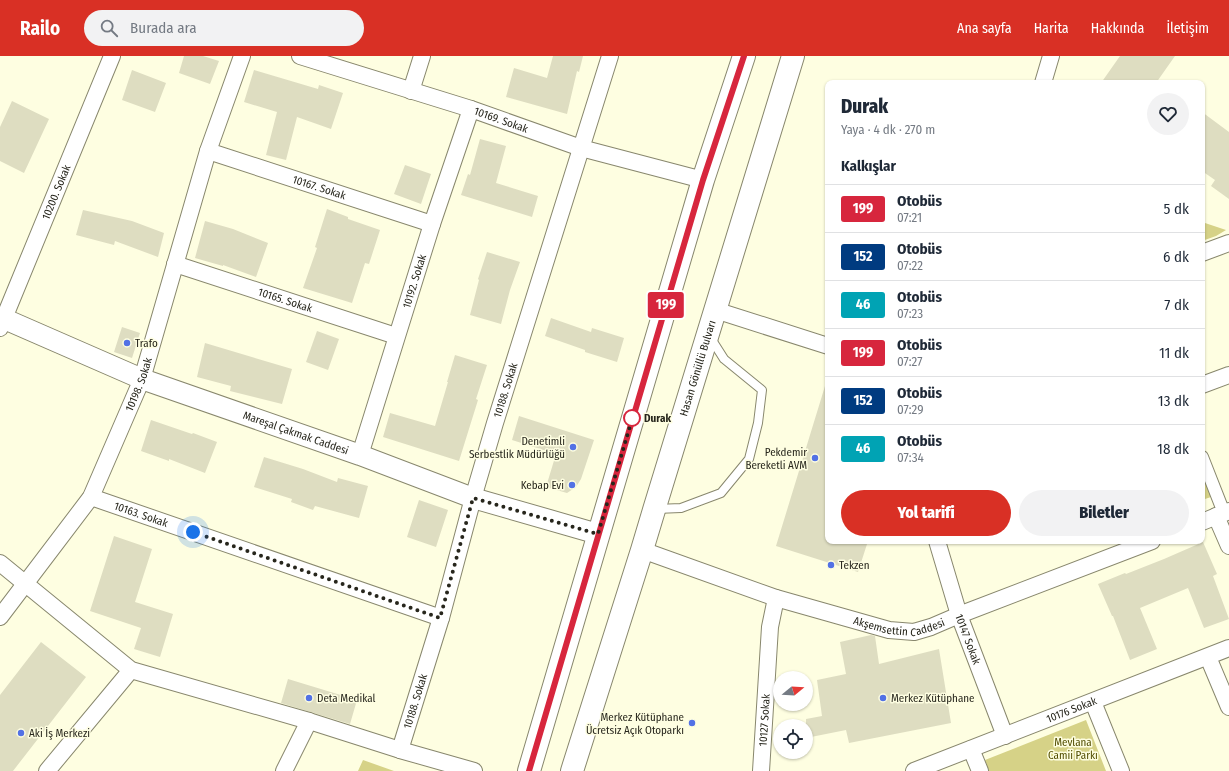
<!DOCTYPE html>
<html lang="tr">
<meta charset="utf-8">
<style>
:root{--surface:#fff;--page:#f2f2f3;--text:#1f2937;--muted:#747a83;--line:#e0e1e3;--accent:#d93025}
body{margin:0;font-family:"Fira Sans Condensed",sans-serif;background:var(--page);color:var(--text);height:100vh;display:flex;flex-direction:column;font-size:15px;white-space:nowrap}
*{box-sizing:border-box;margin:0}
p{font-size:13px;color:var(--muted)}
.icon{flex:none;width:22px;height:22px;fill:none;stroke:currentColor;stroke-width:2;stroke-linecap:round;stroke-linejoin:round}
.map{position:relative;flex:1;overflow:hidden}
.details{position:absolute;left:825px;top:24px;width:380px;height:464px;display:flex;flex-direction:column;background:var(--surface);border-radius:8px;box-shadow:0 1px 3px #0004}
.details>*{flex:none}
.badge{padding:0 8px;border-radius:3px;font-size:14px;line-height:26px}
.needle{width:26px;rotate:72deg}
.tools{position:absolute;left:773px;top:615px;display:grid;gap:8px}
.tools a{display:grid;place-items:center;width:40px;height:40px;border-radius:50%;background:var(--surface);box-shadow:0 1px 3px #0004;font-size:20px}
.you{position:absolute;width:20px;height:20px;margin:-10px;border:3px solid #fff;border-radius:50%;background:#1a73e8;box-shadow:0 0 0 6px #1a73e833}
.map>.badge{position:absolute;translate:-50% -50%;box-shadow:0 0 0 2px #fff}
h2{padding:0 16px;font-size:15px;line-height:36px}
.round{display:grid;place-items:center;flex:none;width:42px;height:42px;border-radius:21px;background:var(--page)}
.head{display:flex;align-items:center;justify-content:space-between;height:68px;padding:0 16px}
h1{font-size:19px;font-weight:800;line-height:30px}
.button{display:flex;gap:8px;margin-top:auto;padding:8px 16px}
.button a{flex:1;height:46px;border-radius:24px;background:var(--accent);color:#fff;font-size:16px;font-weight:800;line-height:46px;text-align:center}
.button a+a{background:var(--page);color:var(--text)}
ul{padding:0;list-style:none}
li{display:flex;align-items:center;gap:12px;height:48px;padding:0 16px;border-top:1px solid var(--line)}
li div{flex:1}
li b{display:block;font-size:15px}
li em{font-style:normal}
li .badge{min-width:44px;font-weight:700;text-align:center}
header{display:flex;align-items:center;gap:24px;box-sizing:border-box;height:56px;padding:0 20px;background:var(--accent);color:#fff}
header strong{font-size:19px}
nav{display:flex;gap:22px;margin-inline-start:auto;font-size:14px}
.search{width:280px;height:36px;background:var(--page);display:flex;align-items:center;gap:10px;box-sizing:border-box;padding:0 14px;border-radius:22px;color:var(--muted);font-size:15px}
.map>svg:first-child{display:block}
.green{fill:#d6d287}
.building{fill:#deddc1}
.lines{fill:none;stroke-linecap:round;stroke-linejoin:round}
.service-casing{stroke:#88876d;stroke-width:10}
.pedestrian-casing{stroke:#88876d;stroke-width:14}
.minor-casing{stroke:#88876d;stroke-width:18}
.tertiary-casing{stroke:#88876d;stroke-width:22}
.primary-casing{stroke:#88876d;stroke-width:24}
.service{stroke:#fff;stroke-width:8}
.pedestrian{stroke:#fff;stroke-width:12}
.minor{stroke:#fff;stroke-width:16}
.tertiary{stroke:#fff;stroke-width:20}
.primary{stroke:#fff;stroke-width:22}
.line-casing{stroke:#fff;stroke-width:9}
.line{stroke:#d7263d;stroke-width:6}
.walk{stroke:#27261c;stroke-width:4;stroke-dasharray:0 7.2}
.poi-dot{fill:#5271e5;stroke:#fefee1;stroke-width:1.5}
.stop-dot{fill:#fff;stroke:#d7263d;stroke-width:2}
.labels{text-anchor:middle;stroke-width:3;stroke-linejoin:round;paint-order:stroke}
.street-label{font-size:11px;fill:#27261c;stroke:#fefee1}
.poi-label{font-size:11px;fill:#27261c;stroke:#fefee1;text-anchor:start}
.stop-label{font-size:11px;font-weight:bold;fill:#27261c;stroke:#fefee1;text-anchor:start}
.park-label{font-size:11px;fill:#514d00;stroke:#fefee1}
</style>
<header>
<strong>Railo</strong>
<div class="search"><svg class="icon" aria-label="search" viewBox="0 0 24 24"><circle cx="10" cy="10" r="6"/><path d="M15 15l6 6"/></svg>Burada ara</div>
<nav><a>Ana sayfa</a><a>Harita</a><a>Hakkında</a><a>İletişim</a></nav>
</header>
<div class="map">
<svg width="1229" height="715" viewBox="0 0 1229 715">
<rect width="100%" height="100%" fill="#fefee1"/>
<path class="green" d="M1202,166L1226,174L1216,180L1202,185Z
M1202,410L1214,440L1202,444Z
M1086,664L1106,715H989L985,704Z
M363,704L394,715H358Z"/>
<path class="building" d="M184,0H203L219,5L210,28L179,17Z
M553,0H583L579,16L577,15L567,58L506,41L514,12L547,22Z
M1120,0H1175L1156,27H1101Z
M132,14L166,27L155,56L122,44Z
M254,14L318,33L319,29L343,37L331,73L297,61L286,104L266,99L277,56L244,46Z
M12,45L49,63L24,117L0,105V71Z
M1202,56L1229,76V143L1211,130L1215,124L1202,115Z
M480,83L506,90L496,127L538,140L532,161L461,139L468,118L470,119Z
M405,109L431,118L421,148L394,138Z
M327,153L348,161V163L380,174L369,208L365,207L352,247L303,232L317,192L315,191Z
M83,154L132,165L164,177L158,201L115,185L114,189L76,179Z
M205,165L233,173L268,187L256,221L223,209V210L195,202Z
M487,196L520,206L510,234L501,268L470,259L479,224L478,223Z
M551,262L591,276L592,272L624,282L617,306L585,296V294L545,280Z
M122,271L140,277L132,302L114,296Z
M317,275L339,283L328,314L306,306Z
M205,287L292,313L282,348L230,335L231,330L197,321Z
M455,299L487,309L476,343L478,344L459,405L383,381L390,357L435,370L448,326H447Z
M825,330H828V485H868L858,516L776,490Z
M519,360L594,384L581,423L576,431L567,437L546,431L556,398L512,384Z
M151,364L192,378L193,377L217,386L205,417L169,403V405L141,395Z
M264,401L303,413L337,426L338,422L368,430L359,462L315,450L313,454L291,446L292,443L254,431Z
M419,444L448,454L436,491L407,481Z
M114,480L152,493L135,546L173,558L160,601L134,593L141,572L90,555Z
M1203,486L1217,518L1213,520L1229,563L1204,572L1188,532L1140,552L1157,593L1130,604L1113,560H1112L1098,528L1125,517L1126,518L1164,503Z
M871,579L875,580L879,608L939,593L951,667L849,687L846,674L806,682V663L822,660L817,624L846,618L840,586Z
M41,586L86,621L13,715H0V639Z
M288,623L357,644L350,668L281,647Z"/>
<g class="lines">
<g class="service-casing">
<path id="service" d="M656,453L681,452L721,437L749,403L758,367L762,334L724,303L710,281"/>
</g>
<g class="pedestrian-casing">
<path id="pedestrian" d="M1202,401L1224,457"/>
</g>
<g class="minor-casing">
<g id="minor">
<path id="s1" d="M300,0L471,53L581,92L703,124"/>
<path d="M1043,27L1051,0"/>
<path d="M411,35L422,0"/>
<path id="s2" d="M208,95L432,168"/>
<path d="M1202,197L1229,187"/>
<path id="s3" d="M175,208L396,280"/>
<path d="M715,254L828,290"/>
<path id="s4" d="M0,272L112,0"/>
<path d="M1202,329L1229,319"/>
<path id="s5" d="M360,399L432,168L471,53"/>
<path id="s6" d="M91,441L441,562"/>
<path d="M1216,460L1229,490"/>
<path d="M1202,466L1229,455"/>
<path id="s7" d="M937,485L959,559L1005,680"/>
<path id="s8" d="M642,494L776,542L889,574L914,576L931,571L959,559L1152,485"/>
<path d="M0,507L131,614L309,665L400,694L474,715"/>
<path id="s9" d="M0,561L91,441L142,323L208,95L242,0"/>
<path d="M1208,601L1229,651"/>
<path d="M1093,646L1121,715"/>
<path d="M971,693L980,715"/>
<path id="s10" d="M400,694L441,562L473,442L495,367L610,0"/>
<path d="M47,715L131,614"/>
<path d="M284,715L309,665"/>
<path id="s11" d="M761,715L770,571L776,542"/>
<path id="s12" d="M914,715L1229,592"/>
</g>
</g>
<g class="tertiary-casing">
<g id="tertiary">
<path id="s13" d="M0,261L142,323L360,399L473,442L598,478"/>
</g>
</g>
<g class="primary-casing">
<g id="primary">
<path d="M529,715L703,124L744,0"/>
<path id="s14" d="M572,715L642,494L654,454L793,0"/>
</g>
</g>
<use href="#service" class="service"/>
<use href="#pedestrian" class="pedestrian"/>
<use href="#minor" class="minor"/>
<use href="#tertiary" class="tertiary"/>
<use href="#primary" class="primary"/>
</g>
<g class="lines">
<g class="line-casing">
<path id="line" d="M529,715L703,124L744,0"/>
</g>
<use href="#line" class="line"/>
<path class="walk" d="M193,476L440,562L473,442L598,478L633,360L632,362"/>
</g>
<g class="poi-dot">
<circle cx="127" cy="287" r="4"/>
<circle cx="573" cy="391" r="4"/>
<circle cx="815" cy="402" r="4"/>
<circle cx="572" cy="429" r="4"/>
<circle cx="831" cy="509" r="4"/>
<circle cx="309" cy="642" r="4"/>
<circle cx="883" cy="642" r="4"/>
<circle cx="692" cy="667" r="4"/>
<circle cx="21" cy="677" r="4"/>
</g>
<circle class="stop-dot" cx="632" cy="362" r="8"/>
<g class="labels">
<g class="street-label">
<text dy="4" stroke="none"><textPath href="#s1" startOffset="211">10169. Sokak</textPath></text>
<text dy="4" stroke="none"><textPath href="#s2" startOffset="117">10167. Sokak</textPath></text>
<text dy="4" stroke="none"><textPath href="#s4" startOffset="147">10200. Sokak</textPath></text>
<text dy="4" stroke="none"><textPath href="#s5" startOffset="182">10192. Sokak</textPath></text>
<text dy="4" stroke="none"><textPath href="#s3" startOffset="116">10165. Sokak</textPath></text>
<text dy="4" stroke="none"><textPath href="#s14" startOffset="422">Hasan Gönüllü Bulvarı</textPath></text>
<text dy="4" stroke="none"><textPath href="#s9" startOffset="273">10198. Sokak</textPath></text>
<text dy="4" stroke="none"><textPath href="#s10" startOffset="375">10188. Sokak</textPath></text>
<text dy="4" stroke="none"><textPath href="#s13" startOffset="318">Mareşal Çakmak Caddesi</textPath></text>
<text dy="4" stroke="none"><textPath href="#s6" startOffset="53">10163. Sokak</textPath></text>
<text dy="4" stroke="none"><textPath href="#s8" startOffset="270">Akşemsettin Caddesi</textPath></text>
<text dy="4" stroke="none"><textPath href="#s7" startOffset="103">10147 Sokak</textPath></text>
<text dy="4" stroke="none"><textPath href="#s10" startOffset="51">10188. Sokak</textPath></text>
<text dy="4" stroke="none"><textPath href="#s12" startOffset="169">10176 Sokak</textPath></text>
<text dy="4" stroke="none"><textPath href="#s11" startOffset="51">10127 Sokak</textPath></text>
</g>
<g class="poi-label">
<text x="135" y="291">Trafo</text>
<text x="565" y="389" text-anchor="end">Denetimli<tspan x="565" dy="13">Serbestlik Müdürlüğü</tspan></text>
<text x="807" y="400" text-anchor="end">Pekdemir<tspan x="807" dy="13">Bereketli AVM</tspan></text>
<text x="564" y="433" text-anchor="end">Kebap Evi</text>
<text x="839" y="513">Tekzen</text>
<text x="317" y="646">Deta Medikal</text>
<text x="891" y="646">Merkez Kütüphane</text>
<text x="684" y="665" text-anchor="end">Merkez Kütüphane<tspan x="684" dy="13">Ücretsiz Açık Otoparkı</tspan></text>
<text x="29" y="681">Aki İş Merkezi</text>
</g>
<g class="stop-label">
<text x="644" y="366">Durak</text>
</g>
<g class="park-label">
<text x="1073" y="690">Mevlana<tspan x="1073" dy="13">Camii Parkı</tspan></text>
</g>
</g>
</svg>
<div class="tools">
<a><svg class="needle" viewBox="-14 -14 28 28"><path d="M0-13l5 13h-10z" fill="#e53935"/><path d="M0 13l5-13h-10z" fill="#747a83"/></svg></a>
<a><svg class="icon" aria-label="locate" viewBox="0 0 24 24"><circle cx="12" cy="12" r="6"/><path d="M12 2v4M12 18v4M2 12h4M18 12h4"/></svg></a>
</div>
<div class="you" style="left:193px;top:476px"></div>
<b class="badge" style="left:666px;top:249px;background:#d7263d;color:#fff">199</b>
<section class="details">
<div class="head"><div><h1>Durak</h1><p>Yaya · 4 dk · 270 m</p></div><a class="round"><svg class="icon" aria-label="heart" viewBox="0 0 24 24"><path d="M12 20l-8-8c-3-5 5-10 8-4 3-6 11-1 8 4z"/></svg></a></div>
<h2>Kalkışlar</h2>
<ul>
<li><span class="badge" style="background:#d7263d;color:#fff">199</span><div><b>Otobüs</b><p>07:21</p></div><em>5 dk</em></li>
<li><span class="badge" style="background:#003b80;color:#fff">152</span><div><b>Otobüs</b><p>07:22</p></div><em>6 dk</em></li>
<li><span class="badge" style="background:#00a3b4;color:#fff">46</span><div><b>Otobüs</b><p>07:23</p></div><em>7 dk</em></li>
<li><span class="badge" style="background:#d7263d;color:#fff">199</span><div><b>Otobüs</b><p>07:27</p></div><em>11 dk</em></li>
<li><span class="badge" style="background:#003b80;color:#fff">152</span><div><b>Otobüs</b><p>07:29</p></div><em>13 dk</em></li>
<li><span class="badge" style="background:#00a3b4;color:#fff">46</span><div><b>Otobüs</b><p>07:34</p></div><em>18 dk</em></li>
</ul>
<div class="button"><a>Yol tarifi</a><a>Biletler</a></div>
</section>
</div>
